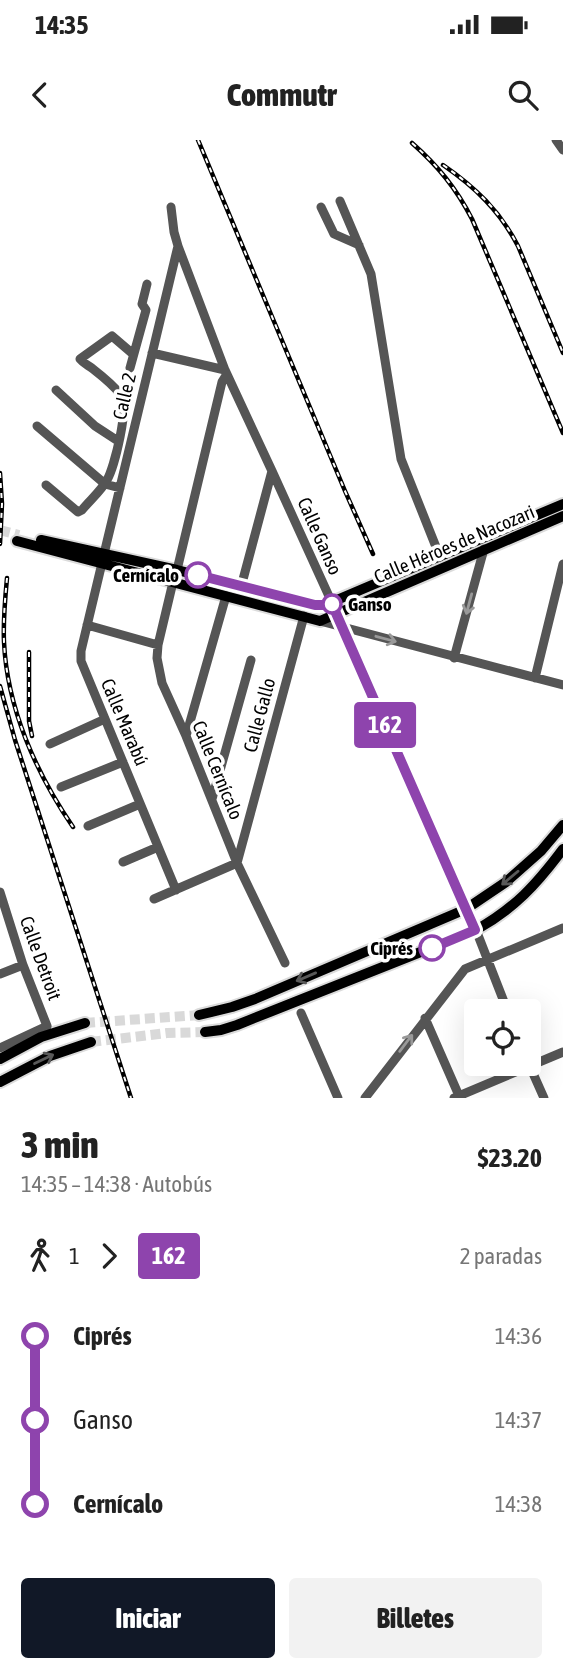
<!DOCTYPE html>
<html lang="es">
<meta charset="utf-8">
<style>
:root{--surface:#fff;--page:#f2f2f2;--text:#222;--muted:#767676;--accent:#111827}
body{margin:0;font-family:"Asap Condensed",sans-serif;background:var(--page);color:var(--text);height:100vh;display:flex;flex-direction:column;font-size:26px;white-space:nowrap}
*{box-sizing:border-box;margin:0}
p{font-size:23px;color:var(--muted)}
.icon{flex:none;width:38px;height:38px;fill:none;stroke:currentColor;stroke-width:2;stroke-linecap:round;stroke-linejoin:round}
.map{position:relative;height:958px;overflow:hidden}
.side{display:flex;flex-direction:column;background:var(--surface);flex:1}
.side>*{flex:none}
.badge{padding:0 14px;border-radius:5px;font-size:24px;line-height:46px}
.tools{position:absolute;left:464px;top:859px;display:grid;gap:14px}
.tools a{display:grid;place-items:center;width:77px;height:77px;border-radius:7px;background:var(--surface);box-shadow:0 7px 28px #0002;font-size:35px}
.map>.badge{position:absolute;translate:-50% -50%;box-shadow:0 0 0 4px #fff}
.legs{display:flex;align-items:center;gap:10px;height:77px;padding:0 21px;font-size:23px}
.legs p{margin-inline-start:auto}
.head{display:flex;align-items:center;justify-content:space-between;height:119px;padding:0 21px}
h1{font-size:38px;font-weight:800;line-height:52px}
.cta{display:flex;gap:14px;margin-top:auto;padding:14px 21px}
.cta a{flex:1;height:80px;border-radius:7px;background:var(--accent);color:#fff;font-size:28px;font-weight:800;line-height:80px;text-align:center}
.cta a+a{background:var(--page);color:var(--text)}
ul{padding:0 21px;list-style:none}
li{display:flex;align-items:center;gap:24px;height:84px;font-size:26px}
li i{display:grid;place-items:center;width:10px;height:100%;margin:0 9px;background:currentColor}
li i::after{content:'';width:18px;height:18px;margin:-9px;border:5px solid;border-radius:50%;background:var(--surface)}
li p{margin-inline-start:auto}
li:first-child i{background:linear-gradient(#0000 50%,currentColor 0)}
li:last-child i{background:linear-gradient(currentColor 50%,#0000 0)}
.status{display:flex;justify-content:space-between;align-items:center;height:49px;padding:0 35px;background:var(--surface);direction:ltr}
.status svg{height:19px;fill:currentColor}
header{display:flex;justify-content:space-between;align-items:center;height:91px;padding:0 21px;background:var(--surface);font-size:32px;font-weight:800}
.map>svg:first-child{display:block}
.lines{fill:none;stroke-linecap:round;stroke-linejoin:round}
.major-tunnel{stroke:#d9d9d9;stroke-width:10;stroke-dasharray:10 5;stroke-linecap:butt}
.major-casing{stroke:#dbdbdb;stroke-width:14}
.minor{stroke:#555;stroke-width:9}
.major{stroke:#000;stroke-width:10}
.rail-casing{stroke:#000;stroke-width:4.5}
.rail{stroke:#fff;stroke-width:2;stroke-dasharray:5;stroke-linecap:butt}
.oneway{stroke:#999}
.oneway2{stroke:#595959}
.line-1-casing{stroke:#fff;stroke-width:16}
.line-1{stroke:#8e44ad;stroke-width:10}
.stop-1-dot{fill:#fff;stroke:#8e44ad;stroke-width:3.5}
.labels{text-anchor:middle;stroke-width:7;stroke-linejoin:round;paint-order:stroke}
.street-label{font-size:19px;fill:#000;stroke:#fff}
.stop-label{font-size:19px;font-weight:bold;fill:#000;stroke:#fff;text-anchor:end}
</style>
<div class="status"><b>14:35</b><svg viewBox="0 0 49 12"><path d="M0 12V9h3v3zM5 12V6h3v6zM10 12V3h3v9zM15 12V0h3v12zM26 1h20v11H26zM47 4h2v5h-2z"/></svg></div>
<header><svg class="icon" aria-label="back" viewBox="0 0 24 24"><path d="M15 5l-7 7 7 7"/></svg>Commutr<svg class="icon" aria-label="search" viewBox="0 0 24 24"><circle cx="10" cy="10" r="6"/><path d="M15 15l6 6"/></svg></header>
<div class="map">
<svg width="563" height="958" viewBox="0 0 563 958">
<rect width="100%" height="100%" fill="#fff"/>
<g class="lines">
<path class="major-tunnel" d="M0,390L19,395
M85,883L199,875
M91,902L167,893L205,892"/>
<g class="major-casing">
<path id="major" d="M41,400L177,430L315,465H325L563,364
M17,401L320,481L563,376
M199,875L232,867L255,859L466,769L506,742L541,711L563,685
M205,892L221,890L237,885L476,790C515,768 536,745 563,709
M0,919L41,897L85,883
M0,942L50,916L91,902"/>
</g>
<path class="minor" d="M556,0L563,10
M340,61L371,134L401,319L440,417
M171,67L174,92L178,106L225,230L272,331L343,487L476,790L508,872
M321,67L334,94L359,105
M152,213L225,230
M130,228L146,170L142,164L147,144
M56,250L95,286L118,301
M37,286L105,344L120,348
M46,345L78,372L82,370C90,360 101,351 107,340C114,328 130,266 121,255C114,246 102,236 93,229C88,225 84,224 80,219L112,196L133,214
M104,414L178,106
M102,423L81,511V521L176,750
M177,430L222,242L227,234
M173,442L158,505L157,518L162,543L186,596L237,723L285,823
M241,447L272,331
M320,481L563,545
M87,485L158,505
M454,518L484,409
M535,538L563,424
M186,596L226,456
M50,604L105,579
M61,647L123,622
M212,659L251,520
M88,686L140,664
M123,722L158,707
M0,752L23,825L47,886L0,908
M154,759L237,723L304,476
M0,834L23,825
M301,873L338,958
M425,878L460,958
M528,922L544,958
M365,958L465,829L563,788
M454,958L563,912"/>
<use href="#major" class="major"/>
<g class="rail-casing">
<path id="rail" d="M198,0L345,351L373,414
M412,3C438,26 456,48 472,79L563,293
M443,25C475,47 500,71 518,106L563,213
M0,333L2,364L0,404
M7,438C5,459 3,481 4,502C7,568 36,633 73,687
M29,512V581L32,596
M0,546L15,600L131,958"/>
</g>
<use href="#rail" class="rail"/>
</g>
<defs><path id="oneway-shaft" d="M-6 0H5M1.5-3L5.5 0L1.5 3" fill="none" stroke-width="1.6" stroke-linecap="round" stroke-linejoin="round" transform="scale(1.75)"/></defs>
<g class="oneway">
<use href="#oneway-shaft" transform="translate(469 464) rotate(105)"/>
<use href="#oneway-shaft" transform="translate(386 499) rotate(15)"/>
<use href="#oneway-shaft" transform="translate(406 903) rotate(-53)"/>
</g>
<g class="oneway2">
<use href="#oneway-shaft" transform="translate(510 738) rotate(140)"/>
<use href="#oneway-shaft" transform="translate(306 837) rotate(157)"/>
<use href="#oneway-shaft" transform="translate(44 919) rotate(-26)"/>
</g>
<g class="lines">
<g class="line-1-casing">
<path id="line-1" d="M198,435L315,465H325L332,464L475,790L432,808"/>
</g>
<use href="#line-1" class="line-1"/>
</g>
<g class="stop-1-dot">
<circle cx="198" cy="435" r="12"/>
<circle cx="332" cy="464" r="9"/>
<circle cx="432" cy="808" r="12"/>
</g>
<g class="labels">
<g class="street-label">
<text transform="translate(124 256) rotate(-77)" y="7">Calle 2</text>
<text transform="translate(320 396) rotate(66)" y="7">Calle Ganso</text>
<text transform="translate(454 404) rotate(-23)" y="7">Calle Héroes de Nacozari</text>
<text transform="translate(259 575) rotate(-75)" y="7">Calle Gallo</text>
<text transform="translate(125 582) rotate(67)" y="7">Calle Marabú</text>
<text transform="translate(218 630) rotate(68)" y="7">Calle Cernícalo</text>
<text transform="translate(41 818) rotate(70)" y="7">Calle Detroit</text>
</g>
<g class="stop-label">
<text x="179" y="442">Cernícalo</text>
<text x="348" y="471" text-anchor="start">Ganso</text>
<text x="413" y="815">Ciprés</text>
</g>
</g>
</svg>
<div class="tools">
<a><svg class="icon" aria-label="locate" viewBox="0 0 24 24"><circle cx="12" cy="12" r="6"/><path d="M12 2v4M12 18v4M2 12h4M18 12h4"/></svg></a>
</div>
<b class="badge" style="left:385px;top:585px;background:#8e44ad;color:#fff">162</b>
</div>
<section class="side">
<div class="head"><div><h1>3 min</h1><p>14:35 – 14:38 · Autobús</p></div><b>$23.20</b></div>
<div class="legs"><svg class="icon" aria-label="walk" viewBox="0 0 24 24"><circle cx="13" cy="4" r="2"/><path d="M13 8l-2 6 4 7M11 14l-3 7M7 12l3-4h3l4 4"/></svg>1<svg class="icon" aria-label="forward" viewBox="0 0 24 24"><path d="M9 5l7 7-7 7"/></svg><b class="badge" style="background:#8e44ad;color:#fff">162</b><p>2 paradas</p></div>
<ul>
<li><i style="color:#8e44ad"></i><b>Ciprés</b><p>14:36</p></li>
<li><i style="color:#8e44ad"></i><span>Ganso</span><p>14:37</p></li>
<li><i style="color:#8e44ad"></i><b>Cernícalo</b><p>14:38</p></li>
</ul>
<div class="cta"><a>Iniciar</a><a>Billetes</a></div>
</section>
